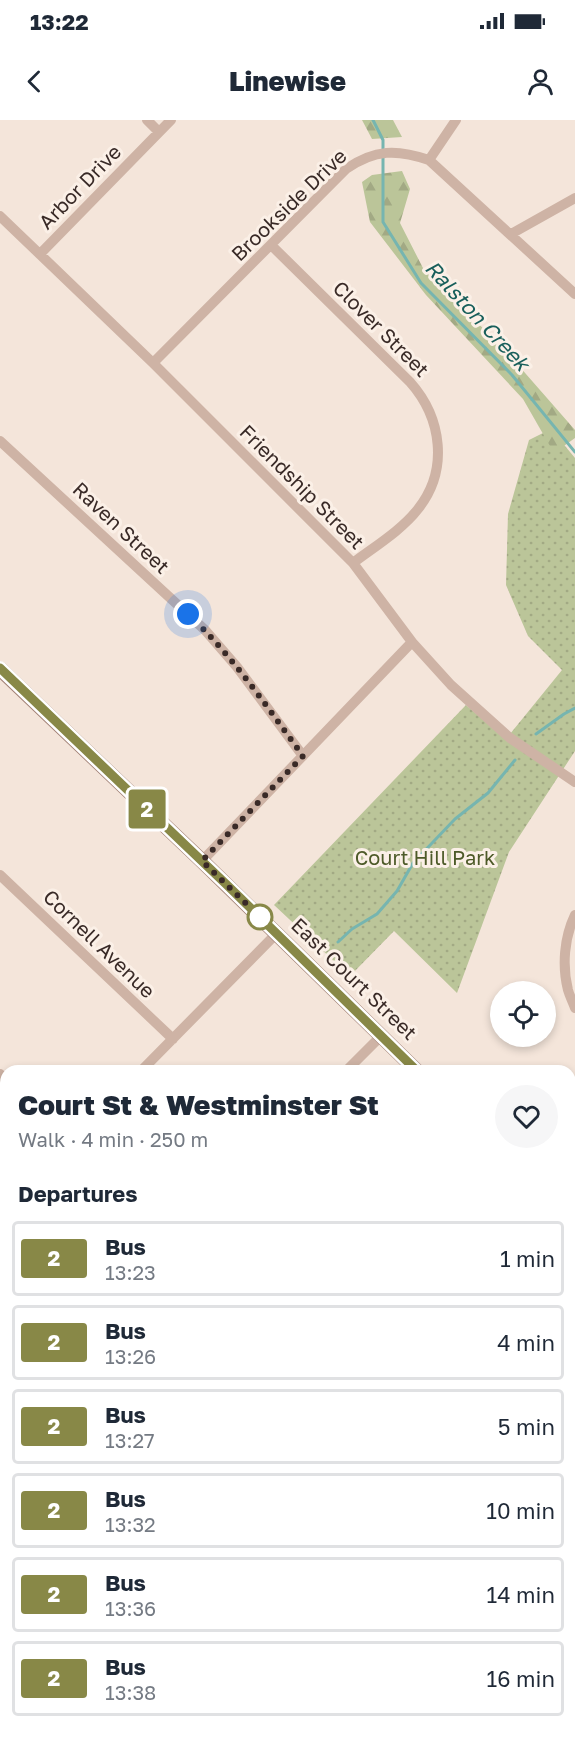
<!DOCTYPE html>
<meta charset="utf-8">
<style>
:root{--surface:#fff;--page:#f6f6f7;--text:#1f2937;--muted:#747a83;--line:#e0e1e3}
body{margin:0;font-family:"Golos Text",sans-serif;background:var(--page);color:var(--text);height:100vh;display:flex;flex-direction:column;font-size:22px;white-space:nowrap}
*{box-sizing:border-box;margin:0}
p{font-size:20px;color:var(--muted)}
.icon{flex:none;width:33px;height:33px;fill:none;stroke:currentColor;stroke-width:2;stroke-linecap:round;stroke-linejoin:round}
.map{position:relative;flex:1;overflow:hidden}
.panel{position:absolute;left:0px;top:945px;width:576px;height:674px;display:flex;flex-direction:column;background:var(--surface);border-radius:18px 18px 0 0;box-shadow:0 3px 9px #0003}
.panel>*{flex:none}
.badge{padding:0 12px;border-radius:4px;font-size:21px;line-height:39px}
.tools{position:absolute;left:490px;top:861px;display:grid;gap:12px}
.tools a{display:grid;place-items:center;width:66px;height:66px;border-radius:50%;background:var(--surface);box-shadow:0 3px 9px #0003;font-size:30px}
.you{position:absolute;width:30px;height:30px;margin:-15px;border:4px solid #fff;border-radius:50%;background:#1a73e8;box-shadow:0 0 0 9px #1a73e833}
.map>.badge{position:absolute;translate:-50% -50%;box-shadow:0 0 0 3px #fff}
h2{padding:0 18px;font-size:22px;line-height:54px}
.round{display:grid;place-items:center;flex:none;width:63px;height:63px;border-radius:32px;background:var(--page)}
.overview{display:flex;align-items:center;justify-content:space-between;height:102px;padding:0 18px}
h1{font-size:28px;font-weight:800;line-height:45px}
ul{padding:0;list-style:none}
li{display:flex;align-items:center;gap:18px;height:75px;margin:0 12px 9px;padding:0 6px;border:3px solid var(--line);border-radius:6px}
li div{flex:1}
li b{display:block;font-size:22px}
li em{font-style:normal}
li .badge{min-width:66px;font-weight:700;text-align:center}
.status{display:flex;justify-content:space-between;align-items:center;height:42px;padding:0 30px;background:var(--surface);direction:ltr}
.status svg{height:16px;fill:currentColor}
header{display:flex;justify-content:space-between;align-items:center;height:78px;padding:0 18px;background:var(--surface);font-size:27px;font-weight:800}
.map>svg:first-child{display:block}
.green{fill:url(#green-dots)}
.forest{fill:url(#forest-firs)}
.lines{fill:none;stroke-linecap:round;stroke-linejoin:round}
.stream{stroke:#76b5b0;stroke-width:3}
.street{stroke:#ceb3a5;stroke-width:10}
.secondary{stroke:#a28176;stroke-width:15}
.line-casing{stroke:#fff;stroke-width:14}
.line{stroke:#888847;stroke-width:9}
.walk{stroke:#392a27;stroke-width:6;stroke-dasharray:0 10.8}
.stop-dot{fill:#fff;stroke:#888847;stroke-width:3}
.labels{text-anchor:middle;stroke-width:6;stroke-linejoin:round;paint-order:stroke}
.street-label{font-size:20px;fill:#392a27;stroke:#fbf0e7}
.park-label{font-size:20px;fill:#4d5a28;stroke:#fbf0e7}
.water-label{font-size:21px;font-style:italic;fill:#185f5b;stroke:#fbf0e7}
</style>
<div class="status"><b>13:22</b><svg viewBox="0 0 49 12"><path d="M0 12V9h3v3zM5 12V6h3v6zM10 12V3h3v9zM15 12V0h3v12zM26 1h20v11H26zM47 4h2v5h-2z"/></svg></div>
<header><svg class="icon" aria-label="back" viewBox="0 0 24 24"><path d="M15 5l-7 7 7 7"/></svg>Linewise<svg class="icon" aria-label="person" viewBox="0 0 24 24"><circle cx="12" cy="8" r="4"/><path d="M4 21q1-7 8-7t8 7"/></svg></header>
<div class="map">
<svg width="575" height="1618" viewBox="0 0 575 1618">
<defs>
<pattern id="green-dots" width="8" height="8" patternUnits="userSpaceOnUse" patternTransform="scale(1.5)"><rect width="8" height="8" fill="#bbc599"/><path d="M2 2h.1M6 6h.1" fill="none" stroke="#a2a984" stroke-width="1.8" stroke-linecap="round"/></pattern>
<pattern id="forest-firs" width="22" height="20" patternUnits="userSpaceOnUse" patternTransform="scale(1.5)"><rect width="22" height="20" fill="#bbc599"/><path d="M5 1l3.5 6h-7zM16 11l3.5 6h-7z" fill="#a2a984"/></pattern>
</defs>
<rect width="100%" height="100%" fill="#f4e5da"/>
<path class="green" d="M551,309L575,338V631L509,732L457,873L394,811L350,856L274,785L466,585L506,619L562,550L528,516L506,465L508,394L529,320Z"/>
<path class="forest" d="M362,0H393L402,17L372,19Z
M402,51L410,69L400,103L424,150L504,229L575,310V318L554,333L523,279L426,175L370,102L362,62L372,55Z"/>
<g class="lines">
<path class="stream" d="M373,0L383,20V102L421,163L512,255L575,332
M536,614L564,594L575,588
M338,822L352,809L377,794L397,771L413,743L455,699L488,673L515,640"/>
<path class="street" d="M147,0L159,12
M429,40L456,0
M0,96L153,243L353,443L412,522L451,565L510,618L575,662
M511,114L575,78
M271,125L410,262C442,298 449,350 418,389C402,410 374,427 353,443
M40,134L171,0
M153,243L346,49C375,29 397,29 429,40L575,174
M0,321L205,510L237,547L303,636
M202,741L412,522
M0,755L173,919
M575,795C564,818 562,846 568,870C570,877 573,882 575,888
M141,951L277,813
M346,951L381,916
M0,954L6,960
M0,1094L6,1088
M570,1206L575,1201
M0,1326L6,1320
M570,1420L575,1417
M0,1471L6,1476
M570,1488L575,1493
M570,1553L575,1548
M570,1586L575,1590
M143,1612L149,1618
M506,1618L511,1612"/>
<path class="secondary" d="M0,549L202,741L417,951
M570,1099L575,1104"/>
</g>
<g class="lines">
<g class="line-casing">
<path id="line" d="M0,548L227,765L417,951"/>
</g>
<use href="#line" class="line"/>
<path class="walk" d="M188,494C233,536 267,587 303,636L202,741L260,797"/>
</g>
<circle class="stop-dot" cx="260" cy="797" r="12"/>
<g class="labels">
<g class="street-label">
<text transform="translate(80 67) rotate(-46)" y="7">Arbor Drive</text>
<text transform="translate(289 85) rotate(-44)" y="7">Brookside Drive</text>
<text transform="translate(381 209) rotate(45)" y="7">Clover Street</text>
<text transform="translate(302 367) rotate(45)" y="7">Friendship Street</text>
<text transform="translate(121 408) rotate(43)" y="7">Raven Street</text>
<text transform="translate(99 824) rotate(44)" y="7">Cornell Avenue</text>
<text transform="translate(354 859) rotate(44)" y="7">East Court Street</text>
</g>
<g class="park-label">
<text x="425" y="745">Court Hill Park</text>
</g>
<g class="water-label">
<text transform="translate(477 196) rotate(47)" y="7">Ralston Creek</text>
</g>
</g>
</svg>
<div class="tools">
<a><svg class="icon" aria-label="locate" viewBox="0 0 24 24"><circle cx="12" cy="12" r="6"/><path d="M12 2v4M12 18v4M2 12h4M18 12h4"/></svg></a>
</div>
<div class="you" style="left:188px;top:494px"></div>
<b class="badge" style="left:147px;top:689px;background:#888847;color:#fff">2</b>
<section class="panel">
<div class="overview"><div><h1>Court St &amp; Westminster St</h1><p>Walk · 4 min · 250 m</p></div><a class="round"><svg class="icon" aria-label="heart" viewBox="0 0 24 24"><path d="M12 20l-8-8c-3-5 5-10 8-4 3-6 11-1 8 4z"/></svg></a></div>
<h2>Departures</h2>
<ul>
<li><span class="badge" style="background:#888847;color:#fff">2</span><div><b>Bus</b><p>13:23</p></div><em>1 min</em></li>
<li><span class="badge" style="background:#888847;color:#fff">2</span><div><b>Bus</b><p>13:26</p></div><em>4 min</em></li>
<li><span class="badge" style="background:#888847;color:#fff">2</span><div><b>Bus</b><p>13:27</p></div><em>5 min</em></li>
<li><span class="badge" style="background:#888847;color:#fff">2</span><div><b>Bus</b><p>13:32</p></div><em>10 min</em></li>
<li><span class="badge" style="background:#888847;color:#fff">2</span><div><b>Bus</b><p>13:36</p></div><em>14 min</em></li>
<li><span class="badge" style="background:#888847;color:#fff">2</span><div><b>Bus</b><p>13:38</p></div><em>16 min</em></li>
</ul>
</section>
</div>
